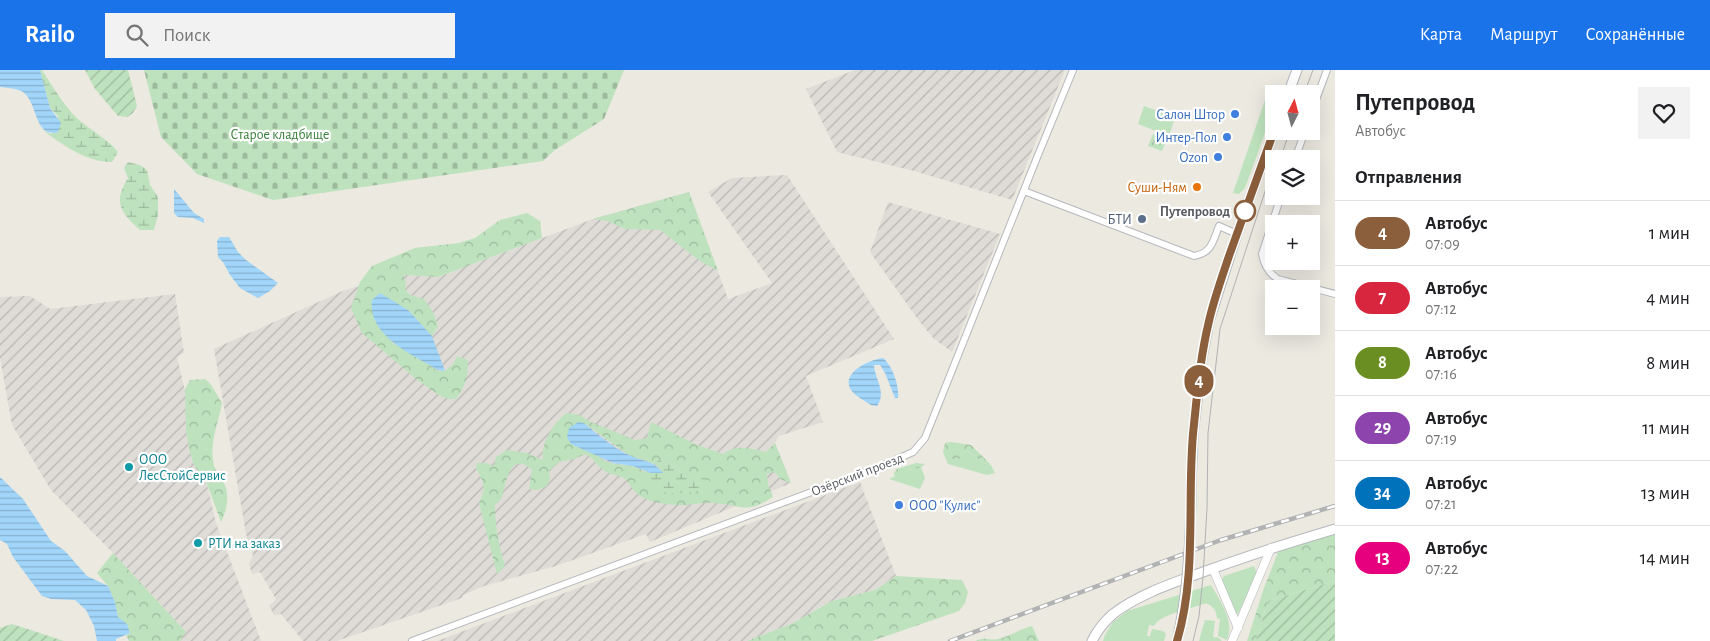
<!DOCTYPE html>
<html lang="ru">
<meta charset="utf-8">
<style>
:root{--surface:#fff;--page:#f2f2f2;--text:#202124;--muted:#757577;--line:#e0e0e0;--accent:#1a73e8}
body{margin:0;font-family:"Alegreya Sans",sans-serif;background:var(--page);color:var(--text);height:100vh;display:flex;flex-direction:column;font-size:19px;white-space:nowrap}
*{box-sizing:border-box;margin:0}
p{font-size:16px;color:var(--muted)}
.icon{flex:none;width:28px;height:28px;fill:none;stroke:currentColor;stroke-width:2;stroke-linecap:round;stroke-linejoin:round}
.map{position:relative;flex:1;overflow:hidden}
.panel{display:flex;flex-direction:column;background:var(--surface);width:375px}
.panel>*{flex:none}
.badge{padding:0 10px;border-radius:16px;font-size:18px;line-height:32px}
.needle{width:32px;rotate:6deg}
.fabs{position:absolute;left:1265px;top:15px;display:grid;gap:10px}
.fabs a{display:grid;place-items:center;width:55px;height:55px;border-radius:0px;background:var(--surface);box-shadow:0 5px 20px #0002;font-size:25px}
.map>.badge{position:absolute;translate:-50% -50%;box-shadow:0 0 0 2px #fff}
h2{padding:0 20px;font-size:19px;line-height:45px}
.round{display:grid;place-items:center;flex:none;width:52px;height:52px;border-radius:0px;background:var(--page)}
.headline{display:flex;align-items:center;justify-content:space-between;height:85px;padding:0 20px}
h1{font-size:24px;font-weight:700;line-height:38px}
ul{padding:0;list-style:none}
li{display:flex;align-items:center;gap:15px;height:65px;padding:0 20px;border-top:1px solid var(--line)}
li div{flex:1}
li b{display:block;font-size:19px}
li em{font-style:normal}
li .badge{min-width:55px;font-weight:700;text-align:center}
header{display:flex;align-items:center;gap:30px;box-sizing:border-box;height:70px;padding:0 25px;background:var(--accent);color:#fff}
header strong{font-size:24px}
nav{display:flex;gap:28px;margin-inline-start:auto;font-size:18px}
.search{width:350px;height:45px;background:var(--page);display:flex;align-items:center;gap:12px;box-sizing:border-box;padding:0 18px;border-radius:0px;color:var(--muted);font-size:19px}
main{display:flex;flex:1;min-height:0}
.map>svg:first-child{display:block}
.industrial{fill:url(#industrial-furrows)}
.grass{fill:#bee2bd}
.forest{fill:url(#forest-crowns);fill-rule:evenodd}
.wetland{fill:url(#wetland-marsh)}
.cemetery{fill:url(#cemetery-stones)}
.garden{fill:url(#garden-furrows)}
.water{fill:url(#water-rules)}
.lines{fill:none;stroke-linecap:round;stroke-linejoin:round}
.minor-casing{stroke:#b6b8bd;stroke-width:8}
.tertiary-casing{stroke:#b6b8bd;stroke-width:9}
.secondary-casing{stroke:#b4b7bc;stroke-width:11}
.minor{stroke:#fff;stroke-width:6}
.tertiary{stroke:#fff;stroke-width:8}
.secondary{stroke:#fff;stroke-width:9}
.tram{stroke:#b1b2b2;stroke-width:1}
.rail-casing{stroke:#b1b2b2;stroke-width:4.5}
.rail{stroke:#fff;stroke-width:2.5;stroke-dasharray:8;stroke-linecap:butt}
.secondary-bridge-casing{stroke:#b4b7bc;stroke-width:11;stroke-linecap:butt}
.secondary-bridge{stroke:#fff;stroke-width:9}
.line-casing{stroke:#fff;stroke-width:11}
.line{stroke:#8b5e3c;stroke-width:8}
.shop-dot{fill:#3f7fe0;stroke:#fff;stroke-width:2}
.food-dot{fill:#e8710a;stroke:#fff;stroke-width:2}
.stop-dot{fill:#fff;stroke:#8b5e3c;stroke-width:2.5}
.service-dot{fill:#5c6f8a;stroke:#fff;stroke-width:2}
.culture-dot{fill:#0f9aa8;stroke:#fff;stroke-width:2}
.labels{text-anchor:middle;stroke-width:4.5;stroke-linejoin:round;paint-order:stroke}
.shop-label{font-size:14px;fill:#366cbe;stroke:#fff;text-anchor:end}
.park-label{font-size:14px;fill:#38813a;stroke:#fff}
.food-label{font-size:14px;fill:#c56008;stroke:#fff;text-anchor:end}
.stop-label{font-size:14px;font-weight:bold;fill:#595d61;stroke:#fff;text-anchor:end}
.service-label{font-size:14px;fill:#4e5e75;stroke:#fff;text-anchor:end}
.culture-label{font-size:14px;fill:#0d838f;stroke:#fff;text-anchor:start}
.street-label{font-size:14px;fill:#595d61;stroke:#fff}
</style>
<header>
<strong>Railo</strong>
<div class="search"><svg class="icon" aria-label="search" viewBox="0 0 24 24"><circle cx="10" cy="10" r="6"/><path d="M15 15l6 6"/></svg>Поиск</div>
<nav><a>Карта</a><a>Маршрут</a><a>Сохранённые</a></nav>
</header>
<main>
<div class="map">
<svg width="1335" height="571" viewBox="0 0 1335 571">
<defs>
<pattern id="industrial-furrows" width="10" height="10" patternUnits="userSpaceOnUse" patternTransform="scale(1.25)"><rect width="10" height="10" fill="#dfdcd8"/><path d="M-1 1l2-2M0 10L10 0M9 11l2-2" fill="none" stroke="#b8b6b3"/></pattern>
<pattern id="forest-crowns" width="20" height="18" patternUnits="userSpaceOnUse" patternTransform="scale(1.25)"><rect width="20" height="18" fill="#bee2bd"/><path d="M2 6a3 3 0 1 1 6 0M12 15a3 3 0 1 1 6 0" fill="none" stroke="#9dba9d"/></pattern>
<pattern id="wetland-marsh" width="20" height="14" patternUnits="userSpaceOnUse" patternTransform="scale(1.25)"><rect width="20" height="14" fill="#bee2bd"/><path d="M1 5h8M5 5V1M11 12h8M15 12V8" fill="none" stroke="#9dba9d"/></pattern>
<pattern id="cemetery-stones" width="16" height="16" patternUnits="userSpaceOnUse" patternTransform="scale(1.25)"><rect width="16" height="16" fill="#bee2bd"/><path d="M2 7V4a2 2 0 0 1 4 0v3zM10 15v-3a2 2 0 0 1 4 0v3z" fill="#9dba9d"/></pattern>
<pattern id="garden-furrows" width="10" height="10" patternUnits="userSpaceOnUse" patternTransform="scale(1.25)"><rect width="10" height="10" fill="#bee2bd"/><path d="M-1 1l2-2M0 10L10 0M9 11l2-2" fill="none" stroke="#9dba9d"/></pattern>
<pattern id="water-rules" width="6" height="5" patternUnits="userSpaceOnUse" patternTransform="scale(1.25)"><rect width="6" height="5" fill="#a1d6fa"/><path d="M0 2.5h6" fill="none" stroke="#86b1ce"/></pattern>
</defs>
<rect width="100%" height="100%" fill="#ebe9e0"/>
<path class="industrial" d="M855,0H1065L1012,130L914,101L837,82L806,19Z
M787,105L894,269L806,306L823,352L779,366L775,373L791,413L650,472L646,464L556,496L484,516L463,525L462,528L337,571H303L281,544L274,545L269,536L276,529L260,502L252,504L249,494L253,485L246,464L214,279L345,220L403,205L438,207L593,149L689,122L728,229L772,213L708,122L732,108Z
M888,132L1000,164L952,282L934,269L919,251L870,182Z
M175,224L184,283L177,287L216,453L261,571H180L186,562L113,483L51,420L12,355L0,288V227L30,226L50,239Z
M860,412L896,506L875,520L832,531L793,553L747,571H437Z"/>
<path class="grass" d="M1268,29L1272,31L1274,38L1245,118L1239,124L1233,123L1265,30Z
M1144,36L1175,47L1169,66L1138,54Z
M967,381L984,393L991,395L995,403L987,405L948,394L943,382L956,391L961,384Z
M917,397H921L925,408L920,419L889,409Z
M1254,496L1257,504L1238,544H1236L1221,512L1224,506Z
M1211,515C1220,531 1235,551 1227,570L1218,566L1220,549L1217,548C1216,540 1214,537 1206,533C1194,538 1160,544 1154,556L1149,555L1147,566H1150L1152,559L1163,561L1166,564L1164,571H1103L1105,565L1113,552L1127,541Z
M1205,550L1215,551L1213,567L1219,568L1222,571H1199Z"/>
<path class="forest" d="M1153,64L1167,69L1162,81L1148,76Z
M689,122L718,201L700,191L660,160L625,159L607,151L593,149Z
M527,143L540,151L542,168L438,207L403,205L406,212L405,219L410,225L424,229L433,242L438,256L432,266L408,240L373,247L393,273L439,301H445L453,294L457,286L468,290C468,307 466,315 456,329H449L440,326L416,309L362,263L351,238L360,212L372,196L415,178L459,173L475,168L500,150Z
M205,309C213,315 216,324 222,333C219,351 210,371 213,390C214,403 223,408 226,418C229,430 226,442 221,452L207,414L194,395L190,383L186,361L185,319L190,310Z
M567,343L579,345L591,352L635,370L647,368L651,352L697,375L723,384C736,374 750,378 766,382L775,373L791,413L782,410L774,402L767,404L768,414L773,427C746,444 744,436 715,433C702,432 689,436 676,435C664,434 646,432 636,423C632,419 629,412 624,408C619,405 611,405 606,402C598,397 594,389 586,384L574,389L559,392L549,401L550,409L547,416L538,420L529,419L532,400C508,378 506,419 501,429C499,432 497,433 495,435C495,456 499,476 505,496L497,504L479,433L484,420L482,410L476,398L477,393H486L494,396L496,387L507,380L526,383L543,390C540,375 554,351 567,343ZM584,353L630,386L645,390L656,395L659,390L686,400L695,405L649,407C636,388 610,401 598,385C592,376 588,363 584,353Z
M951,372L971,375L991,395L984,393L967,381L961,384L960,388L956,391L943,382L945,373Z
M916,393L925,394L921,397L910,400L895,407L894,403L897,399Z
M1335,462V511L1268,531L1256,571H1247L1264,518L1280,477Z
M113,483L186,562L180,571H129L126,565L130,563L118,547L115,532L108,516L97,503Z
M896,506L962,510L968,522L965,533L959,541L872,571H747L793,553L832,531L875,520Z
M1032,556L1039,571H975C986,566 990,571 998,569C1010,566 1020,559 1032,556Z"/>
<path class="wetland" d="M40,0H42C51,14 60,29 71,42C85,58 105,66 118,82L112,92C87,92 64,76 44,61L52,64L58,46L50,38Z
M128,92L140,95L147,100L150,115L158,127V145L154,160H140C120,142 113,132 128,108L124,98Z
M658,390L686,400L710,411L712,415L710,418C697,422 661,429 652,414C649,410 647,404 644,400L651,403L662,402L656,395Z"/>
<path class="cemetery" d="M144,0H624L604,49L555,80L543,91L273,130L197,104L161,67Z"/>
<path class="garden" d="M85,0H128L137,36L133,43L127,47L118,46L95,19Z
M1335,511V571H1256L1268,531Z
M12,554L64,571H0V558Z"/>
<path class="water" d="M0,0H40L50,38L61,53L58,62C34,69 38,32 23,22C16,18 8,18 0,17Z
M174,119L194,143L204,149V153L193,148L178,147L174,143Z
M220,167H229L238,182L246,190L278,213L270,221L258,228L240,218L230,205L223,192L218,187L217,171Z
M380,223L408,240L432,266L445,301C437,301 432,296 424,292C401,279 368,261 372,230Z
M883,288C892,295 900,317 898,328H895L885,303L880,295H874C875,310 887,322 877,336C871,336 868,333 863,330C831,312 859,292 883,288Z
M578,352L584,353C596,363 615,379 629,385C643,392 652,389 663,403H651L633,396L613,393L571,374L567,367L569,358Z
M0,407L23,429L51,471L65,481L87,506L108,516L115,532L118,547L127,554L130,563L116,569V571H97L94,556L86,540L75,530L51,529L42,526L13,487L7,474L0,470Z"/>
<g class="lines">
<g class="minor-casing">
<path id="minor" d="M1311,43L1327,0
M1295,89L1305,61
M1024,121L1194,186C1212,183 1213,171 1219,156L1237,164
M1281,126L1262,184C1264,195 1268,203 1278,209L1335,224
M412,571L884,395L913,382L925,368L1036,90L1073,0"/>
</g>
<g class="tertiary-casing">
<path id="tertiary" d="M1213,499L1238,558
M1232,571L1271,478"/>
</g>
<g class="secondary-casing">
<path id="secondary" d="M1288,24L1297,0
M1191,415L1193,365L1202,288L1209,251L1237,164L1274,61
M1092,571C1097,561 1105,551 1113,544C1139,524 1173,513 1203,502C1247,486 1291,472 1335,459
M1177,571L1179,562"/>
</g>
<use href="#minor" class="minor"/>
<use href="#tertiary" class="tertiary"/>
<use href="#secondary" class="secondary"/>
<path class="tram" d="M1304,24L1313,0
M1280,89L1290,61
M1193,571L1199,546L1203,507L1207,438L1208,363L1220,259L1274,94"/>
<g class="rail-casing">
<path id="rail" d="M950,571L1221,470L1335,436"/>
</g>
<use href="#rail" class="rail"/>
<g class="secondary-bridge-casing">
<path id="secondary-bridge" d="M1179,562C1189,513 1191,465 1191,415"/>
</g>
<use href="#secondary-bridge" class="secondary-bridge"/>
</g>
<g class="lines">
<g class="line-casing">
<path id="line" d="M1177,571C1197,504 1187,432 1193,364C1197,326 1200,288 1209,251C1214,229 1222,207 1229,186C1244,144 1259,103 1274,61"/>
</g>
<use href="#line" class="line"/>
</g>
<g class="shop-dot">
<circle cx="1235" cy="44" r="5"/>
<circle cx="1227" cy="67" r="5"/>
<circle cx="1218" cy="87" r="5"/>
<circle cx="899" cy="435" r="5"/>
</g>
<circle class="food-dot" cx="1197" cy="117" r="5"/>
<circle class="stop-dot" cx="1245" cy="141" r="10"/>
<circle class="service-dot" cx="1142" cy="149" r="5"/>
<g class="culture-dot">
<circle cx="129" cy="397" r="5"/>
<circle cx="198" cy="473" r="5"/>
</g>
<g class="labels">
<g class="shop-label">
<text x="1225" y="49">Салон Штор</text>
<text x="1217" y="72">Интер-Пол</text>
<text x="1208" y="92">Ozon</text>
<text x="909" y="440" text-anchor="start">ООО "Кулис"</text>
</g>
<g class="park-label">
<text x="280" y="69">Старое кладбище</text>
</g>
<g class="food-label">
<text x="1187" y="122">Суши-Ням</text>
</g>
<g class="stop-label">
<text x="1230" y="146">Путепровод</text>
</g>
<g class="service-label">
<text x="1132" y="154">БТИ</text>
</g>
<g class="culture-label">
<text x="139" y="394">ООО<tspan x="139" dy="16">ЛесСтойСервис</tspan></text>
<text x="208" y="478">РТИ на заказ</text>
</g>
<g class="street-label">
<text transform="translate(857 404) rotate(-21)" y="5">Озёрский проезд</text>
</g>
</g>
</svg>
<div class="fabs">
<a><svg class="needle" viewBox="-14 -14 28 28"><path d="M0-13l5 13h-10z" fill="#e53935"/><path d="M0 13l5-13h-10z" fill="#757577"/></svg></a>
<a><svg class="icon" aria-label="layers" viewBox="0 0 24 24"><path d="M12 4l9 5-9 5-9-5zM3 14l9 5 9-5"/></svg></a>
<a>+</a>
<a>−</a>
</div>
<b class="badge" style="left:1199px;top:311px;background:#8b5e3c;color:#fff">4</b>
</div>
<section class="panel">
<div class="headline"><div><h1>Путепровод</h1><p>Автобус</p></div><a class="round"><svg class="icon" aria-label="heart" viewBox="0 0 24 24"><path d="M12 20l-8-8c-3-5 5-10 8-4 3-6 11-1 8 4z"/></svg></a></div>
<h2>Отправления</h2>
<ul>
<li><span class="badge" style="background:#8b5e3c;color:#fff">4</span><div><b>Автобус</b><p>07:09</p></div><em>1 мин</em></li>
<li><span class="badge" style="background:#d7263d;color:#fff">7</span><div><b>Автобус</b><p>07:12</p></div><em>4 мин</em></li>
<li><span class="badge" style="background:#6b8e23;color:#fff">8</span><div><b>Автобус</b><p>07:16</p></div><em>8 мин</em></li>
<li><span class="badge" style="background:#8e44ad;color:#fff">29</span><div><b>Автобус</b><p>07:19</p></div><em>11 мин</em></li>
<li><span class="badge" style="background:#0072bc;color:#fff">34</span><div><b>Автобус</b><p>07:21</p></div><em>13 мин</em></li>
<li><span class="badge" style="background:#e6007e;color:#fff">13</span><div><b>Автобус</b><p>07:22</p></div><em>14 мин</em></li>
</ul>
</section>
</main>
